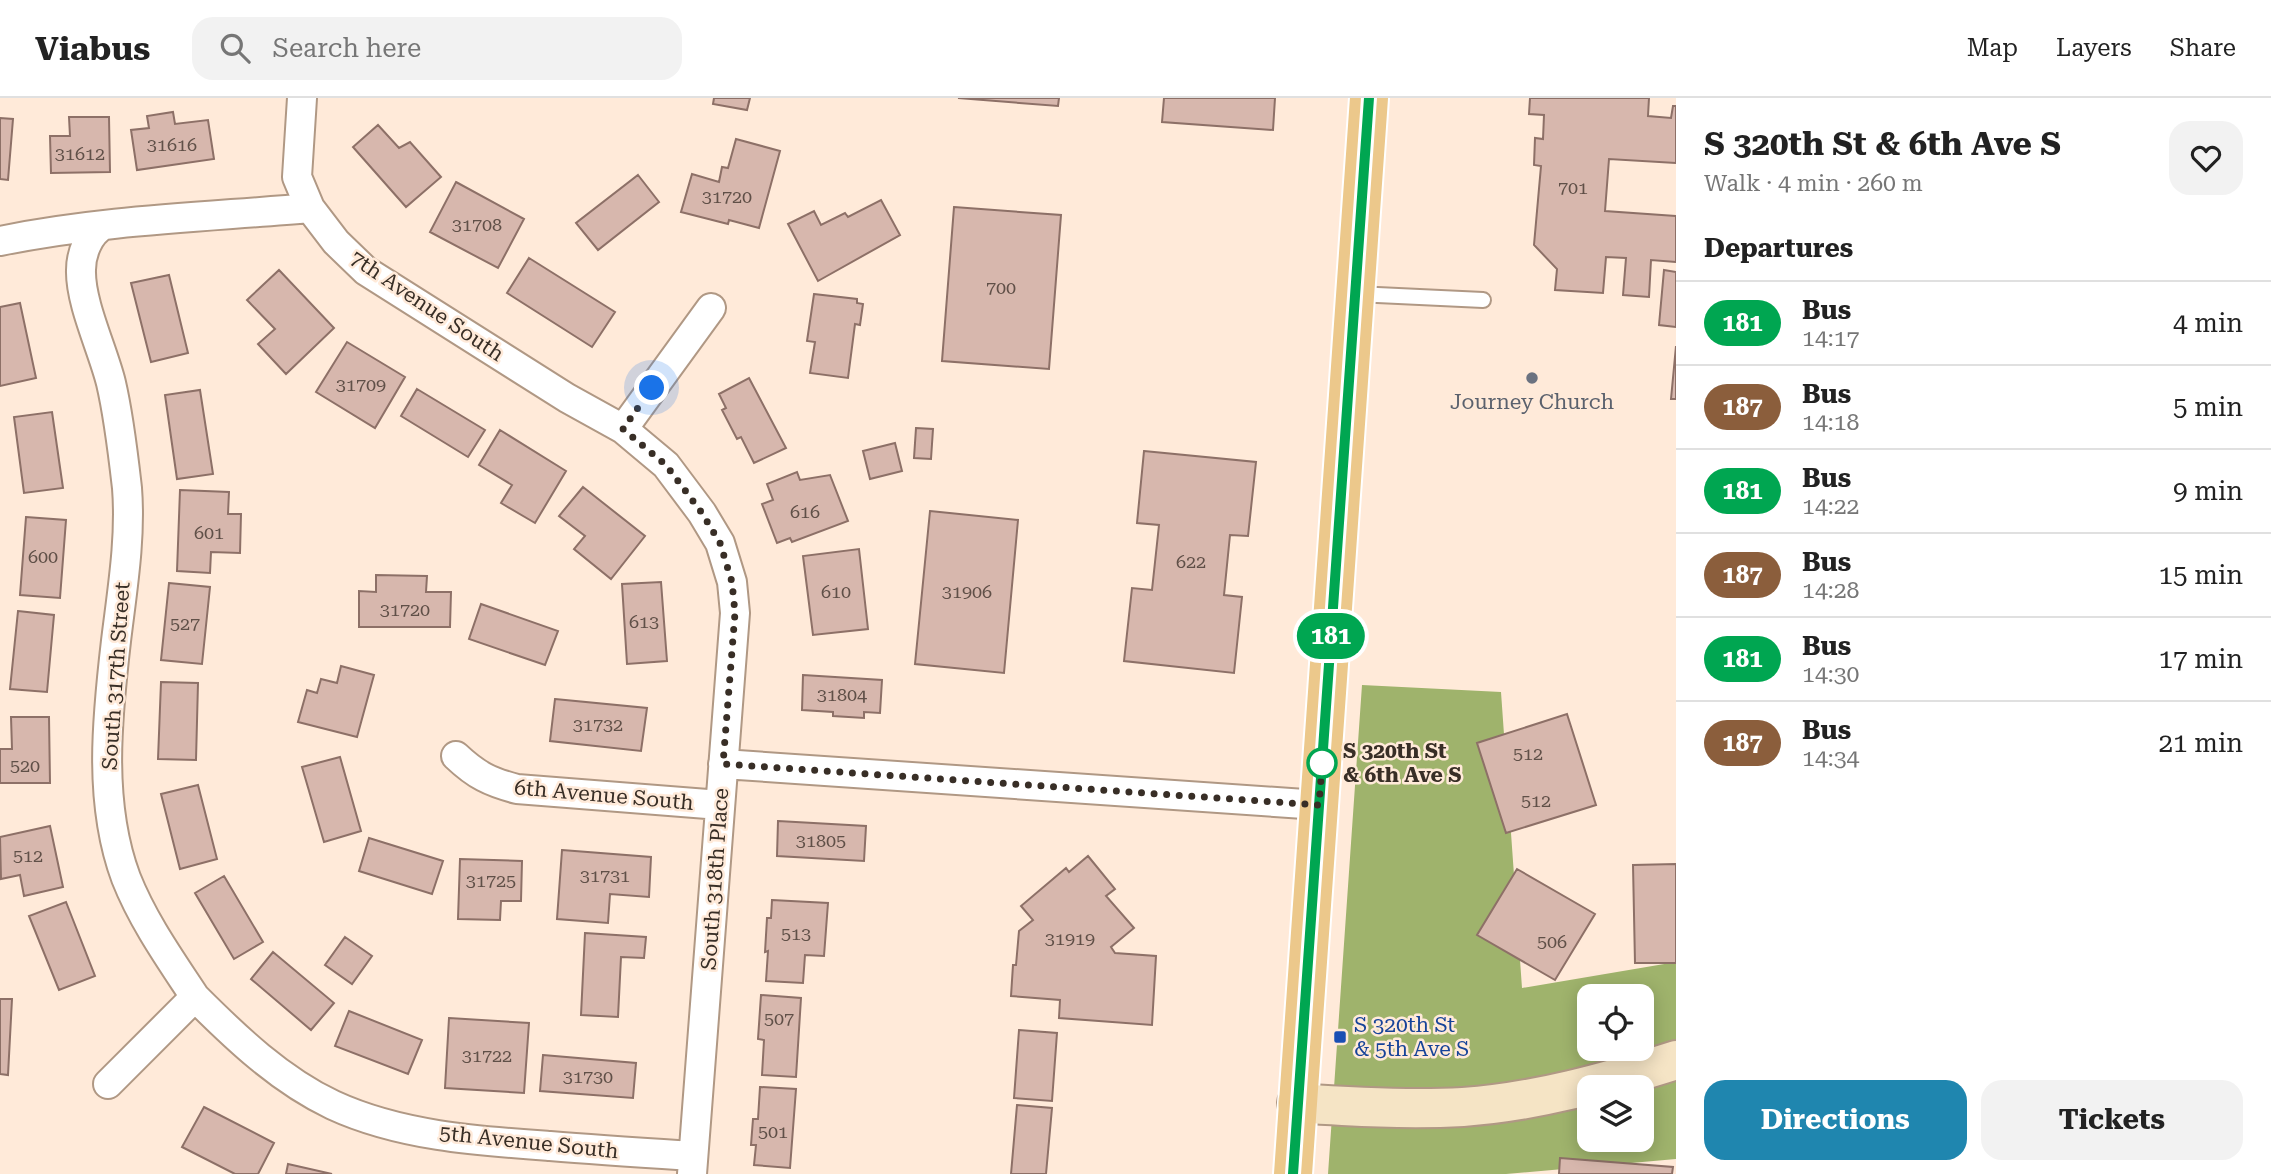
<!DOCTYPE html>
<meta charset="utf-8">
<style>
:root{--surface:#fff;--page:#f2f2f2;--text:#222;--muted:#767676;--line:#e0e0e0;--accent:#1f86af}
body{margin:0;font-family:"Roboto Serif",serif;background:var(--page);color:var(--text);height:100vh;display:flex;flex-direction:column;font-size:26px;white-space:nowrap}
*{box-sizing:border-box;margin:0}
p{font-size:23px;color:var(--muted)}
.icon{flex:none;width:38px;height:38px;fill:none;stroke:currentColor;stroke-width:2;stroke-linecap:round;stroke-linejoin:round}
.map{position:relative;flex:1;overflow:hidden}
.side{display:flex;flex-direction:column;background:var(--surface);width:595px}
.side>*{flex:none}
.badge{padding:0 14px;border-radius:23px;font-size:24px;line-height:46px}
.buttons{position:absolute;left:1577px;top:886px;display:grid;gap:14px}
.buttons a{display:grid;place-items:center;width:77px;height:77px;border-radius:14px;background:var(--surface);box-shadow:0 4px 18px #0003;font-size:35px}
.you{position:absolute;width:35px;height:35px;margin:-18px;border:5px solid #fff;border-radius:50%;background:#1a73e8;box-shadow:0 0 0 10px #1a73e833}
.map>.badge{position:absolute;translate:-50% -50%;box-shadow:0 0 0 4px #fff}
h2{padding:0 28px;font-size:26px;line-height:63px}
.round{display:grid;place-items:center;flex:none;width:74px;height:74px;border-radius:21px;background:var(--page)}
.summary{display:flex;align-items:center;justify-content:space-between;height:119px;padding:0 28px}
h1{font-size:33px;font-weight:700;line-height:52px}
.primary-button{display:flex;gap:14px;margin-top:auto;padding:14px 28px}
.primary-button a{flex:1;height:80px;border-radius:21px;background:var(--accent);color:#fff;font-size:28px;font-weight:700;line-height:80px;text-align:center}
.primary-button a+a{background:var(--page);color:var(--text)}
ul{padding:0;list-style:none}
li{display:flex;align-items:center;gap:21px;height:84px;padding:0 28px;border-top:2px solid var(--line)}
li div{flex:1}
li b{display:block;font-size:26px}
li em{font-style:normal}
li .badge{min-width:77px;font-weight:700;text-align:center}
header{display:flex;align-items:center;gap:42px;box-sizing:border-box;height:98px;padding:0 35px;background:var(--surface);border-bottom:2px solid var(--line)}
header strong{font-size:33px}
nav{display:flex;gap:38px;margin-inline-start:auto;font-size:24px}
.search{width:490px;height:63px;background:var(--page);display:flex;align-items:center;gap:18px;box-sizing:border-box;padding:0 24px;border-radius:21px;color:var(--muted);font-size:26px}
main{display:flex;flex:1;min-height:0}
.map>svg:first-child{display:block}
.forest{fill:#9fb36c;fill-rule:evenodd}
.building{fill:#d7b7ad;stroke:#8d7067;stroke-width:2}
.lines{fill:none;stroke-linecap:round;stroke-linejoin:round}
.lane-casing{stroke:#b09884;stroke-width:18}
.street-casing{stroke:#b09884;stroke-width:32}
.secondary-casing{stroke:#b09884;stroke-width:42}
.primary-casing{stroke:#fff;stroke-width:42}
.lane{stroke:#fff;stroke-width:14}
.street{stroke:#fff;stroke-width:28}
.secondary{stroke:#f5e4c5;stroke-width:38}
.primary{stroke:#ecc88b;stroke-width:38}
.line-casing{stroke:#fff;stroke-width:16}
.line{stroke:#00a651;stroke-width:10}
.walk{stroke:#382e26;stroke-width:7;stroke-dasharray:0 12.6}
.worship-dot{fill:#6b7280;stroke:#ffead9;stroke-width:2.5}
.stop-dot{fill:#fff;stroke:#00a651;stroke-width:3.5}
.transit-dot{fill:#1a4fb4;stroke:#ffead9;stroke-width:2.5}
.labels{text-anchor:middle;stroke-width:5;stroke-linejoin:round;paint-order:stroke}
.number-label{font-size:18px;fill:#605048}
.street-label{font-size:21px;fill:#382e26;stroke:#ffead9}
.worship-label{font-size:21px;fill:#5b616d;stroke:#ffead9}
.stop-label{font-size:21px;font-weight:bold;fill:#382e26;stroke:#ffead9;text-anchor:start}
.transit-label{font-size:21px;fill:#164399;stroke:#ffead9;text-anchor:start}
</style>
<header>
<strong>Viabus</strong>
<div class="search"><svg class="icon" aria-label="search" viewBox="0 0 24 24"><circle cx="10" cy="10" r="6"/><path d="M15 15l6 6"/></svg>Search here</div>
<nav><a>Map</a><a>Layers</a><a>Share</a></nav>
</header>
<main>
<div class="map">
<svg width="1676" height="1076" viewBox="0 0 1676 1076">
<rect width="100%" height="100%" fill="#ffead9"/>
<path class="forest" d="M1362,587L1501,594L1522,890L1676,864V1061L1506,1076H1328ZM1589,898H1642V950H1589ZM1589,989H1642V1041H1589Z"/>
<path class="building" d="M714,0H750L747,12L713,6Z
M958,0H1059L1058,8Z
M1164,0H1275L1273,32L1162,24Z
M1530,0H1649L1648,18L1671,20L1673,8H1676V65L1609,61L1605,113L1676,118V164L1651,162L1649,199L1623,197L1626,160L1606,159L1603,195L1555,192L1557,171L1534,147L1541,68L1534,67L1535,40L1543,41L1544,17L1529,16Z
M173,14L175,26L208,22L214,61L137,72L131,32L149,30L147,18Z
M69,19H109L110,74L51,75L50,38H70Z
M0,20L13,21L8,82L0,81Z
M378,27L399,50L410,44L441,79L406,109L353,49Z
M736,41L780,53L759,130L729,122L728,126L681,114L692,76L719,84L722,69L728,70Z
M638,77L659,104L598,152L576,125Z
M456,84L524,121L498,170L430,134Z
M881,102L900,137L818,183L788,126L814,113L821,127L845,115L848,119Z
M954,109L1061,117L1049,271L942,263Z
M529,160L615,214L592,249L507,195Z
M279,172L334,230L286,276L258,246L275,231L247,202Z
M1664,172L1676,174V229L1659,227Z
M169,177L188,255L151,264L131,185Z
M814,196L857,201V205L863,206L860,227L855,226L848,280L810,275L815,244L807,243Z
M20,205L36,280L0,288V209Z
M347,244L405,279L375,330L316,294Z
M1676,248V301H1671Z
M749,280L786,350L754,365L741,339L737,341L722,312L726,310L719,296Z
M417,291L485,332L468,359L401,318Z
M200,292L213,376L177,381L165,297Z
M52,314L63,390L24,395L14,319Z
M916,330L933,331L931,361L914,360Z
M500,332L566,373L535,425L501,405L512,387L479,367Z
M895,345L902,373L870,381L863,353Z
M1144,353L1256,364L1248,438L1230,437L1224,497L1242,499L1234,575L1124,563L1132,490L1152,492L1159,427L1137,425Z
M797,374L800,382L830,377L848,423L792,444L790,440L777,445L762,406L773,402L767,386Z
M583,389L645,438L611,481L574,451L585,438L559,418Z
M180,392L229,394L228,416H241L240,455L211,454L210,475L177,473Z
M930,413L1018,422L1004,575L915,566Z
M26,419L66,422L60,500L20,497Z
M859,451L868,531L813,537L803,458Z
M376,477L427,478L426,494H451L450,529H359V493L376,494Z
M661,484L667,563L627,566L622,486Z
M169,485L210,489L202,566L161,562Z
M481,506L558,533L545,567L469,541Z
M18,513L54,517L47,594L10,591Z
M341,568L374,577L357,639L298,624L307,592L317,595L321,581L337,585Z
M803,577L882,582L880,615L864,614V620L833,618V614L802,612Z
M161,584L198,585L196,662L158,661Z
M555,601L647,610L641,653L550,643Z
M1567,616L1596,707L1506,735L1477,645Z
M11,619H49L50,685H0V651H12Z
M340,659L361,733L324,744L302,669Z
M198,687L217,761L180,771L161,696Z
M778,723L866,728L864,763L777,758Z
M50,728L63,789L24,798L20,777L1,781L0,739Z
M369,740L443,763L432,796L359,773Z
M562,752L651,759L649,799L610,796L608,825L557,821Z
M1088,758L1115,791L1106,798L1134,830L1111,849L1115,855L1156,858L1152,927L1059,920L1060,902L1011,898L1013,867H1016L1019,833L1033,822L1021,808L1066,770L1069,774Z
M460,761L522,763L521,803H501L500,822L458,821Z
M1676,766V865H1635L1633,767Z
M1517,771L1595,816L1555,882L1477,837Z
M224,778L263,844L234,861L195,795Z
M772,802L828,805L824,858L805,857L803,885L766,883L768,853L765,854L767,820H771Z
M66,804L95,878L59,892L29,818Z
M585,835L646,839L644,860L621,859L618,919L581,917Z
M345,839L372,858L352,886L325,867Z
M273,854L334,905L311,932L251,881Z
M761,897L801,900L796,979L762,977L764,942L758,941Z
M0,901H12L8,977L0,976Z
M349,913L422,942L408,976L335,948Z
M449,920L529,925L524,995L445,990Z
M1019,932L1057,935L1052,1003L1014,1000Z
M543,957L636,965L633,1000L540,993Z
M760,989L796,991L790,1070L754,1067L756,1047H751L753,1021H758Z
M1017,1007L1052,1010L1046,1076H1011Z
M204,1009L274,1045L258,1076H235L182,1049Z
M1560,1060L1673,1069L1672,1076H1559Z
M288,1066L332,1076H286Z"/>
<g class="lines">
<g class="lane-casing">
<path id="lane" d="M1356,196L1483,202"/>
</g>
<g class="street-casing">
<path id="street" d="M302,0L297,79L310,110
M104,127C89,135 81,155 81,172C80,205 103,252 111,285C119,319 123,355 127,390C131,441 122,493 116,543C107,620 98,705 126,780C143,823 170,861 195,899L108,986
M0,143C102,122 207,119 310,110L336,144L366,173L567,300L623,331L666,367L702,415L720,445L732,484L735,515L692,1076
M623,331L711,210
M456,658C476,677 490,684 517,691L720,707
M723,666L1319,707
M195,899C236,940 280,982 333,1007C400,1038 478,1043 550,1048C598,1052 646,1055 693,1058"/>
</g>
<g class="secondary-casing">
<path id="secondary" d="M1297,1005C1353,1009 1407,1012 1463,1009C1535,1004 1607,984 1676,962"/>
</g>
<g class="primary-casing">
<path id="primary" d="M1293,1076L1369,0"/>
</g>
<use href="#lane" class="lane"/>
<use href="#street" class="street"/>
<use href="#secondary" class="secondary"/>
<use href="#primary" class="primary"/>
</g>
<g class="lines">
<g class="line-casing">
<path id="line" d="M1293,1076L1369,0"/>
</g>
<use href="#line" class="line"/>
<path class="walk" d="M652,290L623,331L666,367L702,415L720,445L732,484L735,515L723,666L1319,707L1323,654L1322,665"/>
</g>
<circle class="worship-dot" cx="1532" cy="280" r="7"/>
<circle class="stop-dot" cx="1322" cy="665" r="14"/>
<rect class="transit-dot" x="1333" y="932" width="14" height="14" rx="3.5"/>
<g class="labels">
<g class="number-label">
<text x="172" y="53">31616</text>
<text x="80" y="62">31612</text>
<text x="1573" y="96">701</text>
<text x="727" y="105">31720</text>
<text x="477" y="133">31708</text>
<text x="1001" y="196">700</text>
<text x="361" y="293">31709</text>
<text x="805" y="420">616</text>
<text x="209" y="441">601</text>
<text x="43" y="465">600</text>
<text x="1191" y="470">622</text>
<text x="836" y="500">610</text>
<text x="967" y="500">31906</text>
<text x="405" y="518">31720</text>
<text x="644" y="530">613</text>
<text x="185" y="532">527</text>
<text x="842" y="603">31804</text>
<text x="598" y="633">31732</text>
<text x="1528" y="662">512</text>
<text x="25" y="674">520</text>
<text x="1536" y="709">512</text>
<text x="821" y="749">31805</text>
<text x="28" y="764">512</text>
<text x="605" y="784">31731</text>
<text x="491" y="789">31725</text>
<text x="796" y="842">513</text>
<text x="1070" y="847">31919</text>
<text x="1552" y="850">506</text>
<text x="779" y="927">507</text>
<text x="487" y="964">31722</text>
<text x="588" y="985">31730</text>
<text x="773" y="1040">501</text>
</g>
<g class="street-label">
<text transform="translate(427 208) rotate(34)" y="7">7th Avenue South</text>
<text transform="translate(116 578) rotate(-86)" y="7">South 317th Street</text>
<text transform="translate(604 697) rotate(5)" y="7">6th Avenue South</text>
<text transform="translate(715 781) rotate(-86)" y="7">South 318th Place</text>
<text transform="translate(529 1044) rotate(6)" y="7">5th Avenue South</text>
</g>
<g class="worship-label">
<text x="1532" y="311">Journey Church</text>
</g>
<g class="stop-label">
<text x="1343" y="660">S 320th St<tspan x="1343" dy="24">&amp; 6th Ave S</tspan></text>
</g>
<g class="transit-label">
<text x="1354" y="934">S 320th St<tspan x="1354" dy="24">&amp; 5th Ave S</tspan></text>
</g>
</g>
</svg>
<div class="buttons">
<a><svg class="icon" aria-label="locate" viewBox="0 0 24 24"><circle cx="12" cy="12" r="6"/><path d="M12 2v4M12 18v4M2 12h4M18 12h4"/></svg></a>
<a><svg class="icon" aria-label="layers" viewBox="0 0 24 24"><path d="M12 4l9 5-9 5-9-5zM3 14l9 5 9-5"/></svg></a>
</div>
<div class="you" style="left:652px;top:290px"></div>
<b class="badge" style="left:1331px;top:538px;background:#00a651;color:#fff">181</b>
</div>
<section class="side">
<div class="summary"><div><h1>S 320th St &amp; 6th Ave S</h1><p>Walk · 4 min · 260 m</p></div><a class="round"><svg class="icon" aria-label="heart" viewBox="0 0 24 24"><path d="M12 20l-8-8c-3-5 5-10 8-4 3-6 11-1 8 4z"/></svg></a></div>
<h2>Departures</h2>
<ul>
<li><span class="badge" style="background:#00a651;color:#fff">181</span><div><b>Bus</b><p>14:17</p></div><em>4 min</em></li>
<li><span class="badge" style="background:#8b5e3c;color:#fff">187</span><div><b>Bus</b><p>14:18</p></div><em>5 min</em></li>
<li><span class="badge" style="background:#00a651;color:#fff">181</span><div><b>Bus</b><p>14:22</p></div><em>9 min</em></li>
<li><span class="badge" style="background:#8b5e3c;color:#fff">187</span><div><b>Bus</b><p>14:28</p></div><em>15 min</em></li>
<li><span class="badge" style="background:#00a651;color:#fff">181</span><div><b>Bus</b><p>14:30</p></div><em>17 min</em></li>
<li><span class="badge" style="background:#8b5e3c;color:#fff">187</span><div><b>Bus</b><p>14:34</p></div><em>21 min</em></li>
</ul>
<div class="primary-button"><a>Directions</a><a>Tickets</a></div>
</section>
</main>
